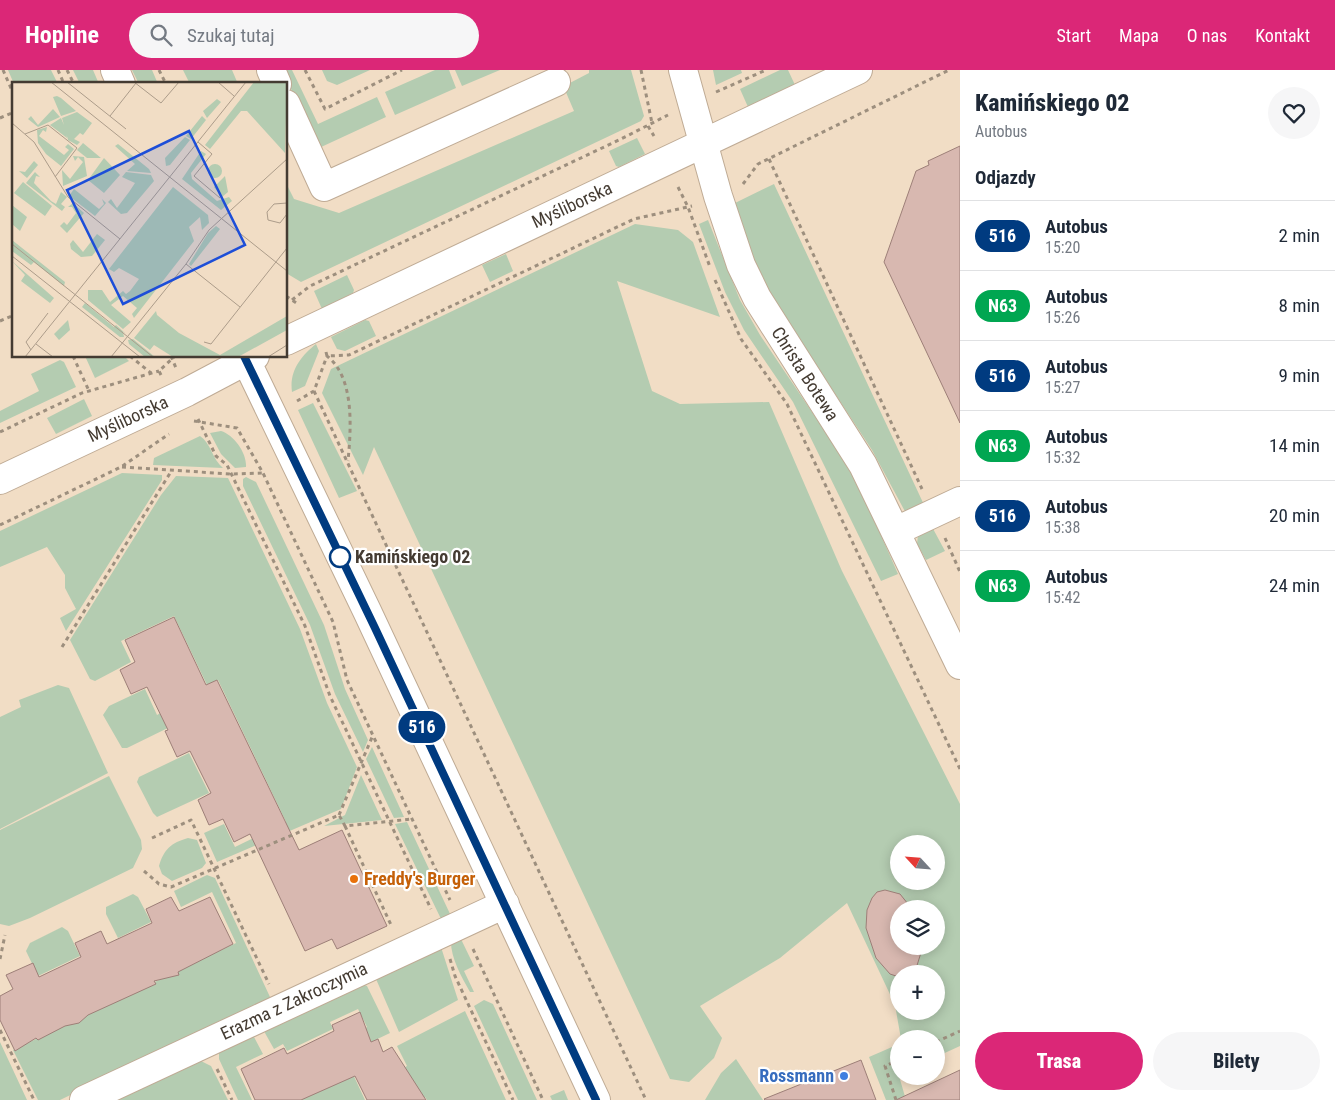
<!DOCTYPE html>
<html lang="pl">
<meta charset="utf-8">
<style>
:root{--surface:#fff;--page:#f6f6f7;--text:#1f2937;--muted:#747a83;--line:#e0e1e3;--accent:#db2777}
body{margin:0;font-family:"Roboto Condensed",sans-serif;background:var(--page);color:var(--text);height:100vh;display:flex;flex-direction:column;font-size:19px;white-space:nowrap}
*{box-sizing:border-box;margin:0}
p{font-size:16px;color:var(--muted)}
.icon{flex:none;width:28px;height:28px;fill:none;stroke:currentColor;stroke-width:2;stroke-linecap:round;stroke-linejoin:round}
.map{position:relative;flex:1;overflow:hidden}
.details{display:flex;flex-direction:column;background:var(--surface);width:375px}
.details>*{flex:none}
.badge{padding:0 10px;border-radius:16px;font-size:18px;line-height:32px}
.needle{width:32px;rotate:296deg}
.fabs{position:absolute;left:890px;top:765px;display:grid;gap:10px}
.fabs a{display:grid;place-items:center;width:55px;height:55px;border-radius:50%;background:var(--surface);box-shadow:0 2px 12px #0003;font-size:25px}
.map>.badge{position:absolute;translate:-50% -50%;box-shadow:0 0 0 2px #fff}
h2{padding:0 15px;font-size:19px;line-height:45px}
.round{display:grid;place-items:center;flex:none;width:52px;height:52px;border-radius:26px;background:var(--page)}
.headline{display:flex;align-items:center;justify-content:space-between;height:85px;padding:0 15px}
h1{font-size:24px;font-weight:800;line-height:38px}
.action{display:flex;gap:10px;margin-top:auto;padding:10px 15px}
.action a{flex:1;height:58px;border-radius:30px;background:var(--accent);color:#fff;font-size:20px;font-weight:800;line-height:58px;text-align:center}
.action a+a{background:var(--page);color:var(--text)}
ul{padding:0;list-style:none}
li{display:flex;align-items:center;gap:15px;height:70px;padding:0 15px;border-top:1px solid var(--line)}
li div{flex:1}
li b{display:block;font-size:19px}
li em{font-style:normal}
li .badge{min-width:55px;font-weight:700;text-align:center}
header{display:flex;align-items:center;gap:30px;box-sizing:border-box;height:70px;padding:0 25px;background:var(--accent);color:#fff}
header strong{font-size:24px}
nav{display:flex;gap:28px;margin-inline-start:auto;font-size:18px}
.search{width:350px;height:45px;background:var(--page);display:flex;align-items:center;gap:12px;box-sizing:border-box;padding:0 18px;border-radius:28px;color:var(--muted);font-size:19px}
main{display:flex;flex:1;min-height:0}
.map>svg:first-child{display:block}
.green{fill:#b4ccb1;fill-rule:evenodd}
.building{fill:#d8b8b0;stroke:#9d7f78}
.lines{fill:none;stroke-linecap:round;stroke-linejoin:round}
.minor-casing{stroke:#bfab95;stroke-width:30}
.path{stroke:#9d8f7e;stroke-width:3;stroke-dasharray:4 4;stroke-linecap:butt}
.minor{stroke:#fff;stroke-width:28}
.line-casing{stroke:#fff;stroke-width:11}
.line{stroke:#003b80;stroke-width:8}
.stop-dot{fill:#fff;stroke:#003b80;stroke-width:2.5}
.food-dot{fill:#e8710a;stroke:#fff;stroke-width:2}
.shop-dot{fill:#3f7fe0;stroke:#fff;stroke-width:2}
.labels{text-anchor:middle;stroke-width:4.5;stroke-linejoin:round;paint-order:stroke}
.street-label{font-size:18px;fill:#443b32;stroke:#fff}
.stop-label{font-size:18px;font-weight:bold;fill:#443b32;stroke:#fff;text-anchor:start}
.food-label{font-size:18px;font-weight:bold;fill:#c56008;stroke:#fff;text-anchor:start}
.shop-label{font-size:18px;font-weight:bold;fill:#366cbe;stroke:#fff;text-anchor:end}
.inset-road{fill:none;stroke:#ac9c8a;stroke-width:1}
.view{fill:#1d4ed8;fill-opacity:0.15;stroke:#1d4ed8;stroke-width:2.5}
.inset-edge{fill:none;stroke:#443b32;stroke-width:2.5}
</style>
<header>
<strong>Hopline</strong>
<div class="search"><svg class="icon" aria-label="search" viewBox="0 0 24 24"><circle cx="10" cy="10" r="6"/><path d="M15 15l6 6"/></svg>Szukaj tutaj</div>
<nav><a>Start</a><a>Mapa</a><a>O nas</a><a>Kontakt</a></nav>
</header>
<main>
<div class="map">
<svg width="960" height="1030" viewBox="0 0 960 1030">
<rect width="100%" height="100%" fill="#f1ddc5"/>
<path class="green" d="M8,0H51L58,14H14Z
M73,0H93L99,14H80Z
M132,0H152L158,14H139Z
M183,0H232L238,14H190Z
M282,0H292L318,54L377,27L386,47L319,78Z
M322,0H370L337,15L327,11Z
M435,0H449L456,18L395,45L385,22Z
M455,0H500L462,16Z
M589,0H631L644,46L641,51L301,212L286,203V113L294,129L339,143L574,41L565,20L566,15L589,3Z
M713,0H741L742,3L716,15Z
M780,0H788L795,15L748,37L740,19Z
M637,68L645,84L619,97L616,96L609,81Z
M774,114L926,439L908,447L872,380L760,210L735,133Z
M708,150L740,230L760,265L837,379L863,424L898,504L881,511L793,332L744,260L725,222L699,154Z
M635,154L678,160L693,172L720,247L617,211L652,321L680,334L769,332L842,501L960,734V976L936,987V969H901L895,935L847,833L780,888L700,936L722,968L714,988L689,1012L670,1009L374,377L363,405L322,323L331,299ZM899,774H936V811H899ZM899,839H936V876H899ZM899,904H936V941H899Z
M506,184L513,201L490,212L482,195Z
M347,205L354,220L353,223L322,239L314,221Z
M365,250L369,251L376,266L345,281L337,279L331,267Z
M316,274L319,281L305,316L292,322C289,301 301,286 316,274Z
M85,286H124L129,291L95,308Z
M60,290L64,292L76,317L0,353V341L39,321L31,304Z
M84,329L92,346L56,364L47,348Z
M313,333L357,421L339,428L298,340Z
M221,361C234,365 247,383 246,397L235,398L221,384L210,363Z
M200,366C211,373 212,389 223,398L153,395L154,388Z
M122,403L162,405V410L66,561L60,548L76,539L65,518V505L47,477L0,497V461Z
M176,406L228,408L300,559L327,633L357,697L341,739L217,792L204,763L224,754L235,777L286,752L218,610L207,615L174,546L121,571L131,592L95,611L90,609L70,570L161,425Z
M246,407L256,412L324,555L345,619L368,670L363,682L335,624L310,555L243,416V409Z
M931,455L945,481L926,490L917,474L918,465Z
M58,615L69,618L108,703L0,759V647L21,637L19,630Z
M145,619L157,645L168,639L176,654L127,678H122L103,645L109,636Z
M372,677L404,747L394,748L366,689Z
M189,683L209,723L157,747L153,743L137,712L139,707Z
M361,705L382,750L324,756L345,745Z
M109,706L141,770L142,779L133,798L30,848L9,856L0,854V760Z
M407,752L451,846L442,851L395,754Z
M188,768L197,770L206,793L202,798L172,811L162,804L159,796C164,779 171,773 188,768Z
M207,805L215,808L270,927L267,931L60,1030H38L13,980L236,873L212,822L181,837L174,821Z
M133,824L138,827L151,852L118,868L106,844V837Z
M62,857L68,861L80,886L38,906L26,881L30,873Z
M459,865L474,896L464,901L474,922H470C461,906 450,887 451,869Z
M440,874L458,930L399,962L376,909L378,903Z
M358,912L367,916L390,963L369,973L363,960L367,957L358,939L330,952L333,959L287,981L283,974L274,979L265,963L266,956Z
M484,930L493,934L537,1030H518L474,936Z
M465,941L506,1030H427L425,1027L419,1030L400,1000L407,996L397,976Z
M248,965L254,967L263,984L236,997L252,1030H238L219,989V978Z
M0,972L27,1030H0Z
M899,974V1006L906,1030H886L869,987Z
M197,989L211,996L228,1030H110Z
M736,989L763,1030H705L721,1003Z
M351,1000L365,1030H301Z
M564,1020L568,1030H552L550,1026Z"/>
<path class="building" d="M960,76V353L884,192L916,101L929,95L928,91Z
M174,547L206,615L217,610L299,780L342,760L387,856L337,879L332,869L305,881L250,764L234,772L223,749L209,755L198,730L211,723L190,681L177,687L165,661L168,660L147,617L131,624L120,600L135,592L125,570Z
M885,820L900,824L912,839H899V876H923L915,902L912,904H899V907L890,904L876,888L866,858L867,840L872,828L877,822Z
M171,827L179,841L210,827L233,874L178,902L179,905L154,911L156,914L88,945L79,953L65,956L38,970L36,968L15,981L0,950V926L13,919L6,905L33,893L39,907L81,887L75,873L101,861L107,874L152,853L146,839Z
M360,942L371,972L378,969L383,982L392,977L426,1030H367L355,1006L301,1030H255L241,999L284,978L287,984L334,961L332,955Z
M861,990L876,1030H765L764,1029Z
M960,1000V1030H896Z"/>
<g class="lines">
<g class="minor-casing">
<path id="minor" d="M115,0L121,14
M271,0L277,14
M683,0L718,126L741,195L757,228L863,395L960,595
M286,34L324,117L556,12
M286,271L858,0
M244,286L367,541L596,1030
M0,410L187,322L255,286
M896,461L960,431
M84,1030L505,834"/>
</g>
<path class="path" d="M3,0L14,25
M58,0L64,14
M67,0L74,14
M159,0L166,14
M305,0L325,39L402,0
M641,0L652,53
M716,22L766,0
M0,48L14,42
M648,56L654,66
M769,89L922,419
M743,114L758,94L949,0
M678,117L688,137L710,197
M715,210L741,269L787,334L960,699
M286,226L298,234
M292,230L310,216L621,69L668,45
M0,251L14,245
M326,282L327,286L349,285L634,149L692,136
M73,286L89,321
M130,286L151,303
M171,286L176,298
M161,305L159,301L175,286
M314,321L646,1030
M297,331L314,321L327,286C355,308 351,359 348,391
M198,349L216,386L227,395L305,556L330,626L431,839
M194,351L237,358L263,403L333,552L347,610L450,830
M0,362L82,323L159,301
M122,397L231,404L263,403
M0,455L121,397L169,364
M945,468L960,502
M62,577L172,400
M339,745L373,665
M345,756L392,857
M152,768L191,750L269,914
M144,801L159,814L171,817L339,745L345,756L412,749
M473,879L543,1030
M0,889L5,865
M450,889L455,906L513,1030
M0,960L34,1030
M936,972L960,961
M217,999L232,1030
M896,1030L885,996L899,990"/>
<use href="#minor" class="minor"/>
</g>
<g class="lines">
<g class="line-casing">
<path id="line" d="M244,286L375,558L596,1030"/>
</g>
<use href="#line" class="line"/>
</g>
<circle class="stop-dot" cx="340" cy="487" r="10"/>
<circle class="food-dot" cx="354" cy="809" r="5"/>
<circle class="shop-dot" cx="844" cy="1006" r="5"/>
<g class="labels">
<g class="street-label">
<text transform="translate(572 135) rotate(-25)" y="6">Myśliborska</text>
<text transform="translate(805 304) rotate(57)" y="6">Christa Botewa</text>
<text transform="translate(128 349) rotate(-25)" y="6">Myśliborska</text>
<text transform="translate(294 931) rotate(-25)" y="6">Erazma z Zakroczymia</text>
</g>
<g class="stop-label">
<text x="355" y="493">Kamińskiego 02</text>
</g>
<g class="food-label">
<text x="364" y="815">Freddy's Burger</text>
</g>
<g class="shop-label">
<text x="834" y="1012">Rossmann</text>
</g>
</g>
<g transform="translate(12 12)">
<rect width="275" height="275" fill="#f1ddc5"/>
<path d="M242,0H275L273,71L235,29H229L198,67L193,63ZM45,14L49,16L64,29L49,34L41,15ZM205,17L209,20L195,36L191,29ZM41,27L48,35L26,45L16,37L19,34L26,43ZM65,30L80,41L71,53L68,51L62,57L68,60L65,63L56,58L50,36ZM190,34L194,38L179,57L174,54ZM49,36L54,48L55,56L38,43ZM35,45L34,50L31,48L27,54L52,73L57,68L53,65L56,62L62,67L49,84L34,72L26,61L25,48ZM173,55L178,58L158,83L154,84L153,76ZM71,61L89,76H75L65,68ZM106,62L137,87L139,91L115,89L123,82L103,64ZM189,69L194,72L179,91L180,97L205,119L217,115L220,119L209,128L170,97ZM61,74L72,75L75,94L51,104L50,88L58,97L71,80L66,75L63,79ZM92,76L108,93L92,111L76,98ZM22,79L26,83L15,96L7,89L13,90ZM196 89a7 7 0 1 1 14 0a7 7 0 1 1-14 0ZM23,90L28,95L24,94L22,101L39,119L44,122L49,110L55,115L49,122L53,125L50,129L14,101ZM114,90L139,93L142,99L115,131L109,132L96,120L99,117L105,126L117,110L123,101L110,95ZM213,94L216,110L210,115L202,105ZM11,100L40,124L33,134L2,111ZM161,105L196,133L197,141L190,148L188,135L177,145L182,159L122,236L120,232L125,226L111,214L99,223L119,240L111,247L76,218V208H90L98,220L111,209L114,212L118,209L127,197L107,186L102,190L97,187ZM62,107L87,127L92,122L90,117L94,121L83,134L57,114ZM61,121L72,131L55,151L48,144L52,140L55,143L64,131L60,125H56ZM0,123L15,135L8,149L0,142ZM204,144L208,147L179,184L177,182L196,151ZM85,152L93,158L80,174L69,175L59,167L58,162L61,158L71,170ZM0,158L53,200L52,204L22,180L19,183L0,169ZM0,179L42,216L38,221L9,199L13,193ZM73,221L102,245L104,243L114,252L111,250L112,255H108L70,225ZM144,229L145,233L167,251L208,273L275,234V248L226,275H161L142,263L138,268L122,256ZM56,238L58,248L47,258L42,252ZM121,257L143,275H133L117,262L116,258Z" fill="#b4ccb1"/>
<path class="inset-road" d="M39,0L275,189M55,0L114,47M122,0L149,21L167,0M206,0L222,14M98,34L124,1M0,41L22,60L56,115L108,157M13,52L36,43L65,66L43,95M186,60L200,72L182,94L208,116M275,121L262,122L255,130L256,138L268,141L275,132M0,162L141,275M0,174L128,275M174,182L228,225M192,260L199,262L275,166M24,262L41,275M19,268L14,260L36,231M13,275L234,0M99,275L174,182L197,148L275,77M256,275L275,263"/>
<path class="view" d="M177,49L233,163L111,222L55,108Z"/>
<rect width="275" height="275" class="inset-edge"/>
</g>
</svg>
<div class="fabs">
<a><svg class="needle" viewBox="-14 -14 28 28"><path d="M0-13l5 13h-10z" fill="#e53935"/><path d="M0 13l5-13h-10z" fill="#747a83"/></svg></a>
<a><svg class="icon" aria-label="layers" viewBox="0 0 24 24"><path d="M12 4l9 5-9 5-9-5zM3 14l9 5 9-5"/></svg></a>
<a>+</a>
<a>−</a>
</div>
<b class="badge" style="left:422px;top:657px;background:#003b80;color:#fff">516</b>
</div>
<section class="details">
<div class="headline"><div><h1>Kamińskiego 02</h1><p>Autobus</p></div><a class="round"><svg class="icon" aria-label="heart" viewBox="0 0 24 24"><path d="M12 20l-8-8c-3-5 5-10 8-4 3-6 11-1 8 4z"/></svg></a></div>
<h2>Odjazdy</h2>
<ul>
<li><span class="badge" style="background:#003b80;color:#fff">516</span><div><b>Autobus</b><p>15:20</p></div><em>2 min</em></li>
<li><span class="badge" style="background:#00a651;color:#fff">N63</span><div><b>Autobus</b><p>15:26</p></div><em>8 min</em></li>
<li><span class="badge" style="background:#003b80;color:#fff">516</span><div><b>Autobus</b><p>15:27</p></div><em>9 min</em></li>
<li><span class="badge" style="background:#00a651;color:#fff">N63</span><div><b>Autobus</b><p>15:32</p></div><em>14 min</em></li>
<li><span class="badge" style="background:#003b80;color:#fff">516</span><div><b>Autobus</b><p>15:38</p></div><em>20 min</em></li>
<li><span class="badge" style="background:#00a651;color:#fff">N63</span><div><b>Autobus</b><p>15:42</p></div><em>24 min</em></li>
</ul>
<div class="action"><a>Trasa</a><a>Bilety</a></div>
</section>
</main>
